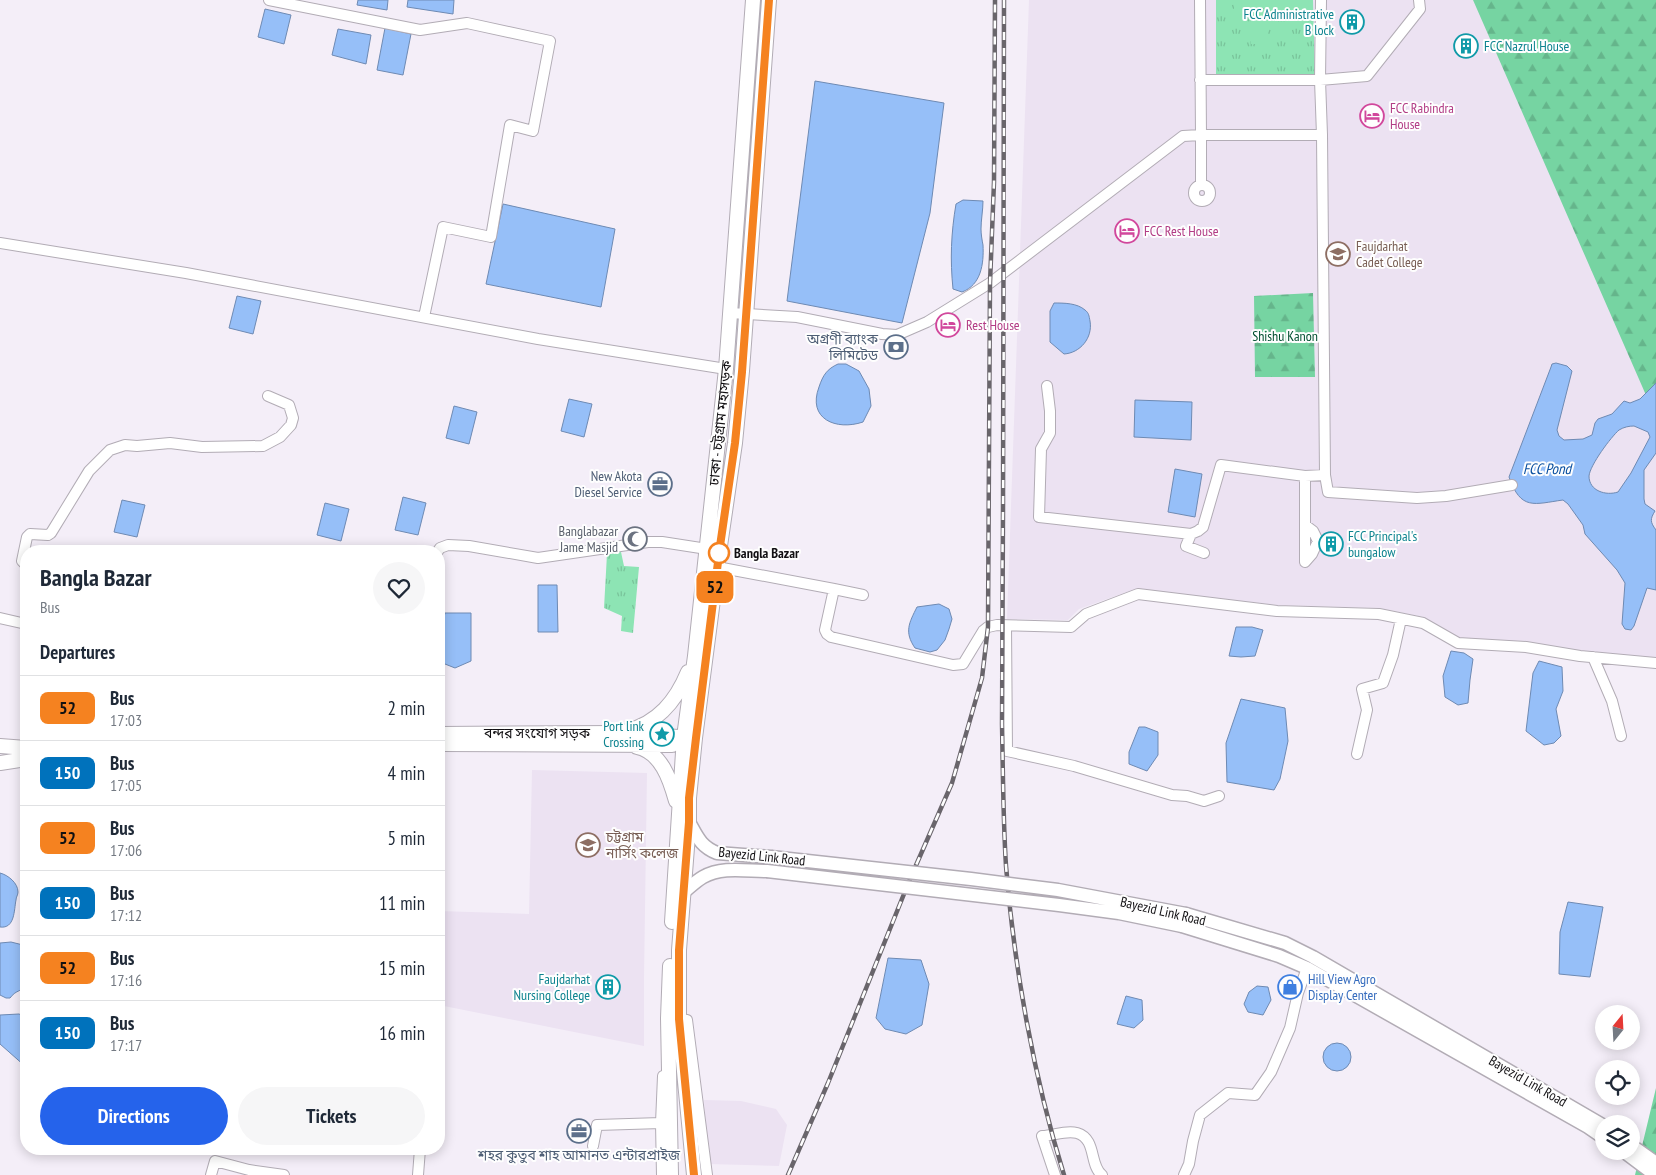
<!DOCTYPE html>
<meta charset="utf-8">
<style>
:root{--surface:#fff;--page:#f6f6f7;--text:#1f2937;--muted:#747a83;--line:#e0e1e3;--accent:#2563eb}
body{margin:0;font-family:"PT Sans Narrow","Noto Sans Bengali",sans-serif;background:var(--page);color:var(--text);height:100vh;display:flex;flex-direction:column;font-size:19px;white-space:nowrap}
*{box-sizing:border-box;margin:0}
p{font-size:16px;color:var(--muted)}
.icon{flex:none;width:28px;height:28px;fill:none;stroke:currentColor;stroke-width:2;stroke-linecap:round;stroke-linejoin:round}
.map{position:relative;flex:1;overflow:hidden}
.side{position:absolute;left:20px;top:545px;width:425px;height:610px;display:flex;flex-direction:column;background:var(--surface);border-radius:20px;box-shadow:0 2px 12px #0003}
.side>*{flex:none}
.badge{padding:0 10px;border-radius:8px;font-size:18px;line-height:32px}
.needle{width:32px;rotate:18deg}
.fabs{position:absolute;left:1595px;top:1005px;display:grid;gap:10px}
.fabs a{display:grid;place-items:center;width:45px;height:45px;border-radius:50%;background:var(--surface);box-shadow:0 2px 12px #0003;font-size:25px}
.map>.badge{position:absolute;translate:-50% -50%;box-shadow:0 0 0 2px #fff}
h2{padding:0 20px;font-size:19px;line-height:45px}
.round{display:grid;place-items:center;flex:none;width:52px;height:52px;border-radius:26px;background:var(--page)}
.summary{display:flex;align-items:center;justify-content:space-between;height:85px;padding:0 20px}
h1{font-size:24px;font-weight:600;line-height:38px}
.primary-button{display:flex;gap:10px;margin-top:auto;padding:10px 20px}
.primary-button a{flex:1;height:58px;border-radius:30px;background:var(--accent);color:#fff;font-size:20px;font-weight:600;line-height:58px;text-align:center}
.primary-button a+a{background:var(--page);color:var(--text)}
ul{padding:0;list-style:none}
li{display:flex;align-items:center;gap:15px;height:65px;padding:0 20px;border-top:1px solid var(--line)}
li div{flex:1}
li b{display:block;font-size:19px}
li em{font-style:normal}
li .badge{min-width:55px;font-weight:700;text-align:center}
.map>svg:first-child{display:block}
.built{fill:#ece2f2}
.forest{fill:url(#forest-firs)}
.park{fill:url(#park-tufts)}
.garden{fill:#8de4b4}
.water{fill:#96bff8;stroke:#6e8ab3;fill-rule:evenodd}
.lines{fill:none;stroke-linecap:round;stroke-linejoin:round}
.minor-casing{stroke:#b2acb5;stroke-width:12}
.major-casing{stroke:#b2acb5;stroke-width:15}
.highway-casing{stroke:#b2acb5;stroke-width:16}
.minor{stroke:#fff;stroke-width:10}
.major{stroke:#fff;stroke-width:12}
.highway{stroke:#fff;stroke-width:14}
.rail-casing{stroke:#69656b;stroke-width:4.5}
.rail{stroke:#fefefe;stroke-width:2.5;stroke-dasharray:8;stroke-linecap:butt}
.major-bridge-casing{stroke:#b2acb5;stroke-width:15;stroke-linecap:butt}
.major-bridge{stroke:#fff;stroke-width:12}
.line-casing{stroke:#fff;stroke-width:11}
.line{stroke:#f58220;stroke-width:8}
.stop-dot{fill:#fff;stroke:#f58220;stroke-width:2.5}
.labels{text-anchor:middle;stroke-width:4;stroke-linejoin:round;paint-order:stroke}
.culture-label{font-size:14px;fill:#0d838f;stroke:#fefefe;text-anchor:end}
.hotel-label{font-size:14px;fill:#b23c85;stroke:#fefefe;text-anchor:start}
.education-label{font-size:14px;fill:#785e54;stroke:#fefefe;text-anchor:start}
.park-label{font-size:14px;fill:#004f30;stroke:#fefefe}
.service-label{font-size:14px;fill:#4e5e75;stroke:#fefefe;text-anchor:end}
.street-label{font-size:14px;fill:#121013;stroke:#fefefe}
.worship-label{font-size:14px;fill:#5b616d;stroke:#fefefe;text-anchor:end}
.stop-label{font-size:14px;font-weight:bold;fill:#121013;stroke:#fefefe;text-anchor:start}
.shop-label{font-size:14px;fill:#366cbe;stroke:#fefefe;text-anchor:start}
.water-label{font-size:15px;font-style:italic;fill:#084e9f;stroke:#fefefe}
</style>
<div class="map">
<svg width="1656" height="1175" viewBox="0 0 1656 1175">
<defs>
<pattern id="forest-firs" width="22" height="20" patternUnits="userSpaceOnUse" patternTransform="scale(1.25)"><rect width="22" height="20" fill="#76d4a2"/><path d="M5 1l3.5 6h-7zM16 11l3.5 6h-7z" fill="#65b58b"/></pattern>
<pattern id="park-tufts" width="24" height="20" patternUnits="userSpaceOnUse" patternTransform="scale(1.25)"><rect width="24" height="20" fill="#8de4b4"/><path d="M3 7l-1-3M5 7V3M7 7l1-3M15 17l-1-3M17 17v-4M19 17l1-3" fill="none" stroke="#79c39a"/></pattern>
</defs>
<rect width="100%" height="100%" fill="#f4eef8"/>
<path class="built" d="M1029,0H1656V659L1459,639L1424,617L1379,608L1277,605L1135,589L1079,609L1068,620L1007,619Z
M532,770L647,773L644,978V1046L439,1005V911L529,914Z
M704,1100L741,1101L776,1109L787,1125L779,1166L708,1164Z"/>
<path class="forest" d="M1473,0H1656V418Z
M1313,293L1315,377H1255L1254,296Z
M1656,1088V1175H1635Z"/>
<path class="park" d="M1216,0H1313L1315,76L1216,75Z
M621,552L624,566L639,567L633,633L621,631L622,616L604,608L607,554Z"/>
<path class="garden" d="M1234,0H1253V10H1234Z
M1262,0H1280V9L1262,8Z
M1290,0H1308L1309,9L1290,10Z
M1251,18H1268V44H1251Z"/>
<path class="water" d="M358,0H388L387,10L357,5Z
M408,0H454L453,14L407,7Z
M265,9L291,15L284,44L258,37Z
M385,28L411,34L403,75L377,70Z
M338,29L371,35L366,64L332,55Z
M815,81L944,103L930,213L902,323L787,301Z
M963,200L983,201C983,210 981,220 981,229C981,234 982,240 983,245C984,264 981,285 962,292L953,289C950,260 951,233 956,204Z
M503,204L615,229L601,307L486,284Z
M237,296L261,301L253,334L229,328Z
M1054,303C1064,303 1077,303 1085,310C1089,313 1089,316 1090,321C1093,338 1080,353 1064,354L1050,342V311Z
M1556,363L1567,366L1572,371L1557,430L1559,436L1564,440L1583,439L1592,435L1595,423L1598,419L1612,414L1624,401L1630,403L1640,399L1656,383V453L1644,470V499L1645,504L1655,511C1650,519 1650,522 1656,530V590L1647,588L1634,626L1631,630L1625,629L1622,624L1625,583L1617,570L1585,534L1583,525L1568,504L1563,500C1534,504 1521,511 1509,477L1551,367L1552,364ZM1634,426L1648,432L1650,437L1631,473L1618,492C1606,496 1589,491 1589,476C1590,465 1611,437 1619,430C1624,427 1629,426 1634,426Z
M838,364H846L859,371L869,389L871,406L863,422C836,431 807,419 819,387C823,375 827,369 838,364Z
M569,399L592,404L584,437L561,431Z
M1135,400L1192,402L1191,440L1134,437Z
M454,406L477,412L469,444L446,438Z
M1175,469L1202,474L1195,517L1168,512Z
M403,497L426,503L418,535L395,530Z
M122,500L145,505L137,537L114,532Z
M325,503L349,509L341,541L317,535Z
M538,585H557L558,632H538Z
M939,604L949,609L952,619L949,629L945,640L937,650L930,652L915,648C904,632 909,623 917,607Z
M445,613H471V661L455,668L440,662L439,640Z
M1236,627H1252L1263,630L1255,656L1241,657L1229,656Z
M1451,651L1464,653L1473,659L1470,680L1468,703L1458,705L1445,697L1443,676Z
M1539,661L1562,667L1563,691L1556,709L1561,736L1554,743L1544,745L1526,731L1533,673Z
M1241,699L1285,708L1288,741L1280,779L1274,790L1227,782L1226,743Z
M1139,727H1145L1158,732V755L1147,771L1129,764V752Z
M0,873C8,875 18,883 18,892C18,895 16,897 16,900C14,910 15,929 0,927Z
M1568,902L1603,907L1590,977L1559,974L1560,932Z
M11,942L23,945L26,950V986C20,992 16,990 10,998H6L0,995V943Z
M888,958L921,960L929,984L922,1025L906,1034L885,1029L876,1018Z
M1257,986L1268,987L1271,1000L1263,1015L1248,1012L1244,1004L1249,992Z
M1126,996L1142,1000L1143,1020L1134,1028L1117,1024Z
M19,1014L26,1017V1067L0,1044V1015Z
M1323 1057a14 14 0 1 1 28 0a14 14 0 1 1-28 0Z"/>
<g class="lines">
<g class="minor-casing">
<path id="minor" d="M269,0L420,30L467,23L550,41L533,131L510,125L491,237L443,227L424,317
M1321,0L1320,80L1367,76L1420,9L1419,0
M1200,80H1320L1322,135H1201V184
M1194 193a8 8 0 1 1 16 0a8 8 0 1 1-16 0Z
M0,243L186,273L538,339L726,369
M730,313L797,317L882,334L897,335L927,322L990,283L1183,136L1201,135L1200,0
M1047,386L1050,411V433L1041,449L1039,517L1191,534L1198,531L1203,527L1221,465L1305,476L1325,475L1322,135
M1325,475L1328,492L1417,498L1446,496L1512,485
M1191,534L1186,546L1204,553
M438,551L440,548L448,545L469,546L538,558L648,542H662L707,549
M1305,562V476
M1305,562L1312,554L1318,541L1313,531L1305,525
M26,565L22,561L27,537L30,534L48,535L51,533L89,471L110,450L125,445L137,446L170,443L202,447L263,446L280,437L291,425L293,418L289,405L268,396
M717,567L834,589L863,595
M834,589L825,630L827,634L831,637L953,665L963,664L983,631L988,627L997,625L1071,627L1086,614L1138,594L1277,611L1379,614L1423,623L1458,643L1526,647L1580,656L1656,663
M0,618L26,624
M1006,626L1007,751L1074,766L1172,795L1187,796L1204,801L1219,796
M1593,657L1612,701L1621,736
M1357,754L1367,710L1362,689L1383,683L1393,655L1401,619
M679,1019L687,1020L707,1175
M593,1146L597,1125L661,1123
M211,1175L215,1161L249,1170L284,1175
M418,1175L420,1149
M662,1175L661,1123L663,1076
M1055,1175L1042,1136C1053,1136 1065,1130 1077,1133C1097,1139 1089,1165 1102,1175
M1184,1175L1189,1164L1193,1141L1200,1115L1228,1093L1255,1095L1271,1072L1290,1028L1298,993L1307,968"/>
</g>
<g class="major-casing">
<path id="major" d="M689,822C697,836 700,846 717,853L771,857
M684,892C690,887 696,881 703,877C722,866 746,871 767,871
M1186,914L1285,943L1313,957L1604,1126
M1182,926L1279,956L1307,968L1588,1127L1604,1138
M1631,1145L1656,1163
M1623,1151L1655,1175"/>
</g>
<g class="highway-casing">
<path id="highway" d="M627,731C658,723 676,701 688,672
M439,734L619,733L693,738
M439,744L672,745
M0,746L26,748
M637,747C661,752 670,779 676,801
M0,763L26,759
M672,922L684,737L695,656L726,369L753,0
M670,966L668,1018L671,1175
M694,1175L679,1019V950L689,822V798L695,738L720,546L735,443L742,371L769,0"/>
</g>
<use href="#minor" class="minor"/>
<use href="#major" class="major"/>
<use href="#highway" class="highway"/>
<g class="rail-casing">
<path id="rail" d="M1004,0C1004,170 1004,340 1003,510C1002,582 1002,653 1002,724C1003,771 1003,819 1006,866C1014,967 1034,1078 1064,1175
M788,1175L828,1083L910,879L952,783L982,678L988,627L990,283L994,182L995,0"/>
</g>
<use href="#rail" class="rail"/>
<g class="major-bridge-casing">
<path id="major-bridge" d="M771,857L971,879L1058,890L1186,914
M767,871L1059,905L1119,913L1182,926"/>
</g>
<use href="#major-bridge" class="major-bridge"/>
</g>
<g class="lines">
<g class="line-casing">
<path id="line" d="M694,1175L679,1019V950L689,822V798L696,738L720,546L735,443L742,372L769,0"/>
</g>
<use href="#line" class="line"/>
</g>
<defs>
<g id="building-ring" transform="scale(1.25)"><circle r="9.5" fill="#fefefe" stroke="#0f9aa8" stroke-width="1.5"/><path d="M-4-6H4V6H1V3H-1V6H-4ZM-2.5-4.3h1.7v1.8h-1.7ZM.8-4.3h1.7v1.8H.8ZM-2.5-1h1.7V.8h-1.7ZM.8-1h1.7V.8H.8Z" fill="#0f9aa8"/></g>
<g id="hotel-ring" transform="scale(1.25)"><circle r="9.5" fill="#fefefe" stroke="#d1479c" stroke-width="1.5"/><path d="M-6-4.5h1.5V1H6V5H4.5V3h-9V5H-6ZM-4 0a1.8 1.8 0 1 1 3.6 0ZM.5 0V-2.5h3Q6-2.5 6 0Z" fill="#d1479c"/></g>
<g id="university-ring" transform="scale(1.25)"><circle r="9.5" fill="#fefefe" stroke="#8d6e63" stroke-width="1.5"/><path d="M0-5L7-2L0 1L-7-2ZM-4 1L0 2.5L4 1V4Q0 6-4 4Z" fill="#8d6e63"/></g>
<g id="bank-ring" transform="scale(1.25)"><circle r="9.5" fill="#fefefe" stroke="#5c6f8a" stroke-width="1.5"/><path d="M-6-4H6V4H-6ZM0-2.3a2.3 2.3 0 1 0 0 4.6a2.3 2.3 0 1 0 0-4.6Z" fill="#5c6f8a"/></g>
<g id="office-ring" transform="scale(1.25)"><circle r="9.5" fill="#fefefe" stroke="#5c6f8a" stroke-width="1.5"/><path d="M-6-3h4V-5.5h4V-3h4V5H-6ZM-1-4.5V-3h2v-1.5ZM-6 0V1H6V0Z" fill="#5c6f8a"/></g>
<g id="mosque-ring" transform="scale(1.25)"><circle r="9.5" fill="#fefefe" stroke="#6b7280" stroke-width="1.5"/><path d="M3.5-4.9A6 6 0 1 0 3.5 4.9A5 5 0 1 1 3.5-4.9Z" fill="#6b7280"/></g>
<g id="sight-ring" transform="scale(1.25)"><circle r="9.5" fill="#fefefe" stroke="#0f9aa8" stroke-width="1.5"/><path d="M0-6L1.8-2.2L6-1.7L2.9 1.2L3.7 5.4L0 3.3L-3.7 5.4L-2.9 1.2L-6-1.7L-1.8-2.2Z" fill="#0f9aa8"/></g>
<g id="shop-ring" transform="scale(1.25)"><circle r="9.5" fill="#fefefe" stroke="#3f7fe0" stroke-width="1.5"/><path d="M-5-2.5h2.3a2.7 3.5 0 0 1 5.4 0H5L5.5 6h-11ZM-1.5-2.5h3a1.5 2.3 0 0 0-3 0Z" fill="#3f7fe0"/></g>
</defs>
<g fill-rule="evenodd">
<use href="#building-ring" x="1352" y="22"/>
<use href="#building-ring" x="1466" y="46"/>
<use href="#hotel-ring" x="1372" y="116"/>
<use href="#hotel-ring" x="1127" y="231"/>
<use href="#university-ring" x="1338" y="254"/>
<use href="#hotel-ring" x="948" y="325"/>
<use href="#bank-ring" x="896" y="347"/>
<use href="#office-ring" x="660" y="484"/>
<use href="#mosque-ring" x="635" y="539"/>
<use href="#building-ring" x="1331" y="544"/>
<use href="#sight-ring" x="662" y="734"/>
<use href="#university-ring" x="588" y="845"/>
<use href="#building-ring" x="608" y="987"/>
<use href="#shop-ring" x="1290" y="987"/>
<use href="#office-ring" x="579" y="1131"/>
</g>
<circle class="stop-dot" cx="719" cy="553" r="10"/>
<g class="labels">
<g class="culture-label">
<text x="1334" y="19">FCC Administrative<tspan x="1334" dy="16">B lock</tspan></text>
<text x="1484" y="51" text-anchor="start">FCC Nazrul House</text>
<text x="1348" y="541" text-anchor="start">FCC Principal's<tspan x="1348" dy="16">bungalow</tspan></text>
<text x="644" y="731">Port link<tspan x="644" dy="16">Crossing</tspan></text>
<text x="590" y="984">Faujdarhat<tspan x="590" dy="16">Nursing College</tspan></text>
</g>
<g class="hotel-label">
<text x="1390" y="113">FCC Rabindra<tspan x="1390" dy="16">House</tspan></text>
<text x="1144" y="236">FCC Rest House</text>
<text x="966" y="330">Rest House</text>
</g>
<g class="education-label">
<text x="1356" y="251">Faujdarhat<tspan x="1356" dy="16">Cadet College</tspan></text>
<text x="606" y="842">চট্টগ্রাম<tspan x="606" dy="16">নার্সিং কলেজ</tspan></text>
</g>
<g class="park-label">
<text x="1285" y="341">Shishu Kanon</text>
</g>
<g class="service-label">
<text x="878" y="344">অগ্রণী ব্যাংক<tspan x="878" dy="16">লিমিটেড</tspan></text>
<text x="642" y="481">New Akota<tspan x="642" dy="16">Diesel Service</tspan></text>
<text x="579" y="1160" text-anchor="middle">শহর কুতুব শাহ আমানত এন্টারপ্রাইজ</text>
</g>
<g class="street-label">
<text transform="translate(720 423) rotate(-84)" y="5">ঢাকা - চট্টগ্রাম মহাসড়ক</text>
<text x="537" y="738">বন্দর সংযোগ সড়ক</text>
<text transform="translate(762 856) rotate(6)" y="5">Bayezid Link Road</text>
<text transform="translate(1163 911) rotate(13)" y="5">Bayezid Link Road</text>
<text transform="translate(1528 1081) rotate(30)" y="5">Bayezid Link Road</text>
</g>
<g class="worship-label">
<text x="618" y="536">Banglabazar<tspan x="618" dy="16">Jame Masjid</tspan></text>
</g>
<g class="stop-label">
<text x="734" y="558">Bangla Bazar</text>
</g>
<g class="shop-label">
<text x="1308" y="984">Hill View Agro<tspan x="1308" dy="16">Display Center</tspan></text>
</g>
<g class="water-label">
<text x="1547" y="474">FCC Pond</text>
</g>
</g>
</svg>
<div class="fabs">
<a><svg class="needle" viewBox="-14 -14 28 28"><path d="M0-13l5 13h-10z" fill="#e53935"/><path d="M0 13l5-13h-10z" fill="#747a83"/></svg></a>
<a><svg class="icon" aria-label="locate" viewBox="0 0 24 24"><circle cx="12" cy="12" r="6"/><path d="M12 2v4M12 18v4M2 12h4M18 12h4"/></svg></a>
<a><svg class="icon" aria-label="layers" viewBox="0 0 24 24"><path d="M12 4l9 5-9 5-9-5zM3 14l9 5 9-5"/></svg></a>
</div>
<b class="badge" style="left:715px;top:587px;background:#f58220;color:#111">52</b>
<section class="side">
<div class="summary"><div><h1>Bangla Bazar</h1><p>Bus</p></div><a class="round"><svg class="icon" aria-label="heart" viewBox="0 0 24 24"><path d="M12 20l-8-8c-3-5 5-10 8-4 3-6 11-1 8 4z"/></svg></a></div>
<h2>Departures</h2>
<ul>
<li><span class="badge" style="background:#f58220;color:#111">52</span><div><b>Bus</b><p>17:03</p></div><em>2 min</em></li>
<li><span class="badge" style="background:#0072bc;color:#fff">150</span><div><b>Bus</b><p>17:05</p></div><em>4 min</em></li>
<li><span class="badge" style="background:#f58220;color:#111">52</span><div><b>Bus</b><p>17:06</p></div><em>5 min</em></li>
<li><span class="badge" style="background:#0072bc;color:#fff">150</span><div><b>Bus</b><p>17:12</p></div><em>11 min</em></li>
<li><span class="badge" style="background:#f58220;color:#111">52</span><div><b>Bus</b><p>17:16</p></div><em>15 min</em></li>
<li><span class="badge" style="background:#0072bc;color:#fff">150</span><div><b>Bus</b><p>17:17</p></div><em>16 min</em></li>
</ul>
<div class="primary-button"><a>Directions</a><a>Tickets</a></div>
</section>
</div>
